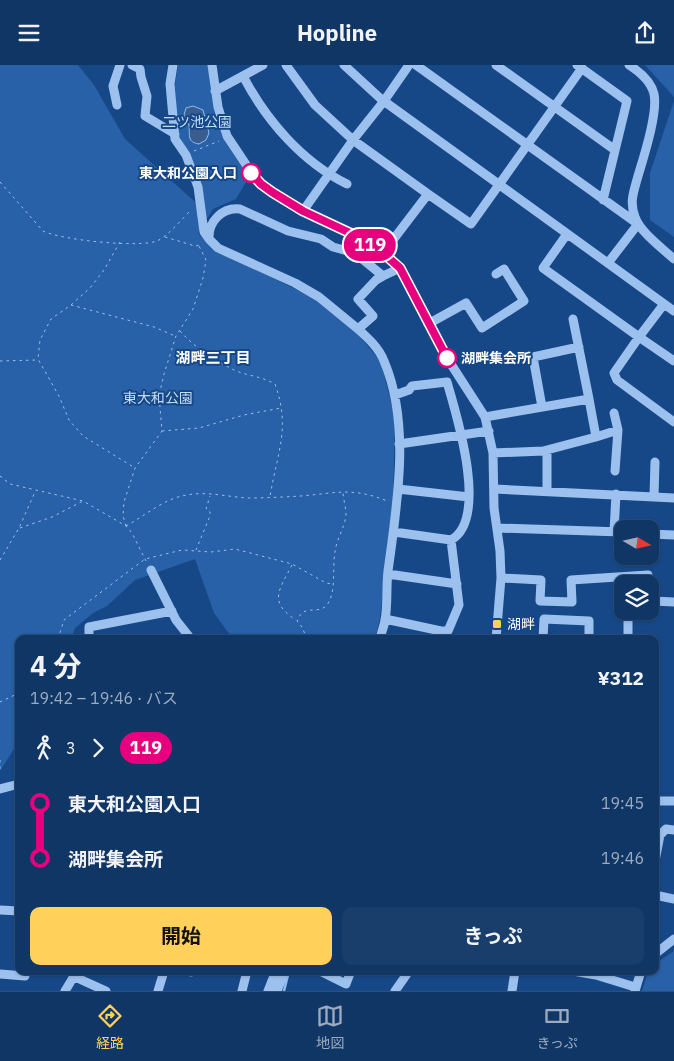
<!DOCTYPE html>
<html lang="ja">
<meta charset="utf-8">
<style>
:root{--surface:#103666;--page:#193e6c;--text:#f1f3f6;--muted:#9cabbf;--line:#30507a;--accent:#ffd05a}
body{margin:0;font-family:"IBM Plex Sans","Noto Sans JP",sans-serif;background:var(--page);color:var(--text);height:100vh;display:flex;flex-direction:column;font-size:19px;white-space:nowrap}
*{box-sizing:border-box;margin:0}
p{font-size:16px;color:var(--muted)}
.icon{flex:none;width:28px;height:28px;fill:none;stroke:currentColor;stroke-width:2;stroke-linecap:round;stroke-linejoin:round}
.map{position:relative;flex:1;overflow:hidden}
.panel{position:absolute;left:15px;top:570px;width:644px;height:340px;display:flex;flex-direction:column;background:var(--surface);border-radius:10px;box-shadow:0 1px 4px #0004,0 0 0 1px var(--line)}
.panel>*{flex:none}
.badge{padding:0 10px;border-radius:16px;font-size:18px;line-height:32px}
.needle{width:32px;rotate:99deg}
.controls{position:absolute;left:614px;top:455px;display:grid;gap:10px}
.controls a{display:grid;place-items:center;width:45px;height:45px;border-radius:10px;background:var(--surface);box-shadow:0 1px 4px #0004,0 0 0 1px var(--line);font-size:25px}
.map>.badge{position:absolute;translate:-50% -50%;box-shadow:0 0 0 2px #fff}
.legs{display:flex;align-items:center;gap:8px;height:55px;padding:0 15px;font-size:16px}
.legs p{margin-inline-start:auto}
.overview{display:flex;align-items:center;justify-content:space-between;height:85px;padding:0 15px}
h1{font-size:28px;font-weight:700;line-height:38px}
.primary-button{display:flex;gap:10px;margin-top:auto;padding:10px 15px}
.primary-button a{flex:1;height:58px;border-radius:10px;background:var(--accent);color:#111;font-size:20px;font-weight:700;line-height:58px;text-align:center}
.primary-button a+a{background:var(--page);color:var(--text)}
ul{padding:0 15px;list-style:none}
li{display:flex;align-items:center;gap:18px;height:55px;font-size:19px}
li i{display:grid;place-items:center;width:8px;height:100%;margin:0 6px;background:currentColor}
li i::after{content:'';width:12px;height:12px;margin:-6px;border:4px solid;border-radius:50%;background:var(--surface)}
li p{margin-inline-start:auto}
li:first-child i{background:linear-gradient(#0000 50%,currentColor 0)}
li:last-child i{background:linear-gradient(currentColor 50%,#0000 0)}
header{display:flex;justify-content:space-between;align-items:center;height:65px;padding:0 15px;background:var(--surface);font-size:22px;font-weight:700}
.tab-bar{display:flex;justify-content:space-around;align-items:center;height:70px;border-top:1px solid var(--line);background:var(--surface);font-size:14px;color:var(--muted)}
.tab-bar a{display:grid;justify-items:center;gap:2px}
.tab-bar .on{color:var(--accent)}
.map>svg:first-child{display:block}
.green{fill:#2861a7}
.water{fill:#395e8e;stroke:#8fbcf1}
.lines{fill:none;stroke-linecap:round;stroke-linejoin:round}
.stream{stroke:#8fbcf1;stroke-width:2.5}
.path{stroke:#9dc1ee;stroke-width:1;stroke-dasharray:2.5 4;stroke-linecap:butt}
.minor{stroke:#9dc1ee;stroke-width:9}
.line-1-casing{stroke:#fff;stroke-width:11}
.line-1{stroke:#e6007e;stroke-width:8}
.stop-1-dot{fill:#fff;stroke:#e6007e;stroke-width:2.5}
.poi-dot{fill:#ffd05a;stroke:#164888;stroke-width:2}
.labels{text-anchor:middle;stroke-width:4;stroke-linejoin:round;paint-order:stroke}
.park-label{font-size:14px;fill:#c2dcfa;stroke:#164888}
.stop-label{font-size:14px;font-weight:bold;fill:#fff;stroke:#164888;text-anchor:end}
.poi-label{font-size:14px;fill:#fff;stroke:#164888;text-anchor:start}
.neighbourhood-label{font-size:15px;font-weight:bold;fill:#fff;stroke:#164888}
</style>
<header><svg class="icon" aria-label="menu" viewBox="0 0 24 24"><path d="M4 6h16M4 12h16M4 18h16"/></svg>Hopline<svg class="icon" aria-label="share" viewBox="0 0 24 24"><path d="M12 15V3M7 8l5-5 5 5M5 13v7h14v-7"/></svg></header>
<div class="map">
<svg width="674" height="926" viewBox="0 0 674 926">
<rect width="100%" height="100%" fill="#164888"/>
<path class="green" d="M0,0H78L94,20L125,74L203,144L201,119L189,86L177,73L175,20L178,0H208L211,27L222,71L249,112L236,134L213,144L198,168L211,182L315,234L357,268L381,297L395,354L393,440L380,553L375,574H233L214,548L195,494L135,515L107,541L93,548L75,563L71,574H19V676L0,706Z
M645,0H674V32Z
M674,36V172L650,155V108Z
M674,886V926H642L648,908L650,906H655V899Z"/>
<path class="water" d="M193,41L203,45L209,68L206,75L199,79C187,77 190,71 189,61C189,57 186,53 184,50L186,43Z"/>
<g class="lines">
<path class="stream" d="M284,926L289,906"/>
<path class="path" d="M194,86L219,76
M0,117L43,166C61,175 139,183 157,176C168,171 182,154 191,145
M165,172L195,181L201,180
M120,177L104,205L90,223L71,240L51,254L40,275L38,294L59,331L69,355L83,371L135,403
M71,240L154,262L175,271
M180,266C194,282 214,295 234,305C247,311 261,311 275,319C291,364 277,387 270,432
M0,296L37,295
M162,366L199,363L244,350L281,343
M0,411L10,419L83,436L126,461L132,468L147,498
M126,461L123,451L124,437L135,403L162,366L159,331L164,309L176,271L193,244L203,213L206,195L199,181
M126,461C146,450 165,433 187,430C207,426 228,432 248,433C266,433 284,432 301,431C336,428 353,422 387,436
M20,463L52,452L83,436
M196,485L210,451V447L206,444L210,431
M0,495L19,463L35,427
M292,500C279,525 268,537 296,555
M58,574L64,555L145,494L182,485L211,487L235,484L292,499L326,518L333,519
M307,574L302,562L297,556C304,538 316,550 326,541C337,529 332,502 335,487C336,475 345,462 346,450C346,442 343,434 343,426
M0,637L19,628
M0,695V707"/>
<path class="minor" d="M132,0L140,4L141,12L147,31L145,51L175,69
M173,0L170,19L175,74L186,90L198,122L204,167L209,174L218,183L295,218L319,232L358,264L373,251L358,234L376,215L383,211
M212,0L218,42L227,71L255,113L272,127L303,146L350,168L383,188L400,203L447,293L485,352L493,388L494,443L500,486L501,513L496,574
M286,0L315,40L353,75L428,129
M344,0L381,34L674,246
M416,0L638,159L608,198
M496,0L615,85
M577,0L627,36L603,135
M629,0C640,7 651,16 654,29C658,48 644,91 638,111C634,126 629,137 635,152C640,167 662,183 674,194
M243,11C266,55 302,97 347,119
M215,26L263,0
M117,40L113,21L120,0
M303,146L353,75L384,36L409,0
M567,169L543,203L639,272L664,239
M209,174C208,157 222,142 240,144L288,166L321,174L333,182L355,188L383,211L400,203
M383,188L428,129L471,159L582,3
M428,259L466,238L482,263L524,236L504,204L496,209
M358,264C368,273 379,283 384,296C411,359 397,440 388,506C386,522 388,540 385,555C384,562 381,568 380,574
M674,296L639,272L614,308L617,315L674,357
M542,342L533,292L579,282
M614,348L618,365
M485,352L589,334L573,254
M596,372L618,365L615,406
M399,379L489,366
M493,388L543,386L596,372L589,334
M398,424L469,432
M494,424L674,433
M547,426V385
M654,431L655,397
M497,463L622,467
M394,467L451,475C489,454 457,351 447,317L412,321L409,325L395,330
M614,467L616,429
M650,469L674,470
M151,505L176,555L191,574
M388,509L457,519
M501,513L541,515L540,536L572,537L571,515L648,510L649,519
M650,522L653,536L674,537
M628,553V574
M385,554L441,566H448L459,540L451,475
M89,574V562L172,546
M543,574L544,554L589,556V574
M0,724L19,719
M655,736H674
M655,796L660,770L666,764L674,765
M655,830L674,834
M0,845L19,846
M655,889L674,874
M190,906L191,907
M320,906L346,919L351,906
M573,906L596,910L635,922
M0,909L25,911V906
M75,912L106,926
M65,926L77,906
M158,926L164,906
M242,926L247,906
M268,926L276,906
M277,926L285,906
M395,926L409,906
M512,926L515,906
M635,926L641,906"/>
</g>
<g class="lines">
<g class="line-1-casing">
<path id="line-1" d="M251,108L261,119L272,127L303,146L350,168L383,188L400,203L447,293"/>
</g>
<use href="#line-1" class="line-1"/>
</g>
<g class="stop-1-dot">
<circle cx="251" cy="108" r="9"/>
<circle cx="447" cy="293" r="9"/>
</g>
<rect class="poi-dot" x="492" y="554" width="10" height="10" rx="2.5"/>
<g class="labels">
<g class="park-label">
<text x="197" y="62">二ツ池公園</text>
<text x="158" y="338">東大和公園</text>
</g>
<g class="stop-label">
<text x="237" y="113">東大和公園入口</text>
<text x="461" y="298" text-anchor="start">湖畔集会所</text>
</g>
<g class="poi-label">
<text x="507" y="564">湖畔</text>
</g>
<g class="neighbourhood-label">
<text x="213" y="298">湖畔三丁目</text>
</g>
</g>
</svg>
<div class="controls">
<a><svg class="needle" viewBox="-14 -14 28 28"><path d="M0-13l5 13h-10z" fill="#e53935"/><path d="M0 13l5-13h-10z" fill="#9cabbf"/></svg></a>
<a><svg class="icon" aria-label="layers" viewBox="0 0 24 24"><path d="M12 4l9 5-9 5-9-5zM3 14l9 5 9-5"/></svg></a>
</div>
<b class="badge" style="left:370px;top:180px;background:#e6007e;color:#fff">119</b>
<section class="panel">
<div class="overview"><div><h1>4 分</h1><p>19:42 – 19:46 · バス</p></div><b>¥312</b></div>
<div class="legs"><svg class="icon" aria-label="walk" viewBox="0 0 24 24"><circle cx="13" cy="4" r="2"/><path d="M13 8l-2 6 4 7M11 14l-3 7M7 12l3-4h3l4 4"/></svg>3<svg class="icon" aria-label="forward" viewBox="0 0 24 24"><path d="M9 5l7 7-7 7"/></svg><b class="badge" style="background:#e6007e;color:#fff">119</b></div>
<ul>
<li><i style="color:#e6007e"></i><b>東大和公園入口</b><p>19:45</p></li>
<li><i style="color:#e6007e"></i><b>湖畔集会所</b><p>19:46</p></li>
</ul>
<div class="primary-button"><a>開始</a><a>きっぷ</a></div>
</section>
</div>
<nav class="tab-bar">
<a class="on"><svg class="icon" aria-label="directions" viewBox="0 0 24 24"><path d="M12 3l9 9-9 9-9-9zM9 14v-3h6M13 9l2 2-2 2"/></svg>経路</a>
<a><svg class="icon" aria-label="map" viewBox="0 0 24 24"><path d="M3 6l6-2 6 2 6-2v14l-6 2-6-2-6 2zM9 4v14M15 6v14"/></svg>地図</a>
<a><svg class="icon" aria-label="tickets" viewBox="0 0 24 24"><path d="M3 7h18v10H3zM15 7v10"/></svg>きっぷ</a>
</nav>
